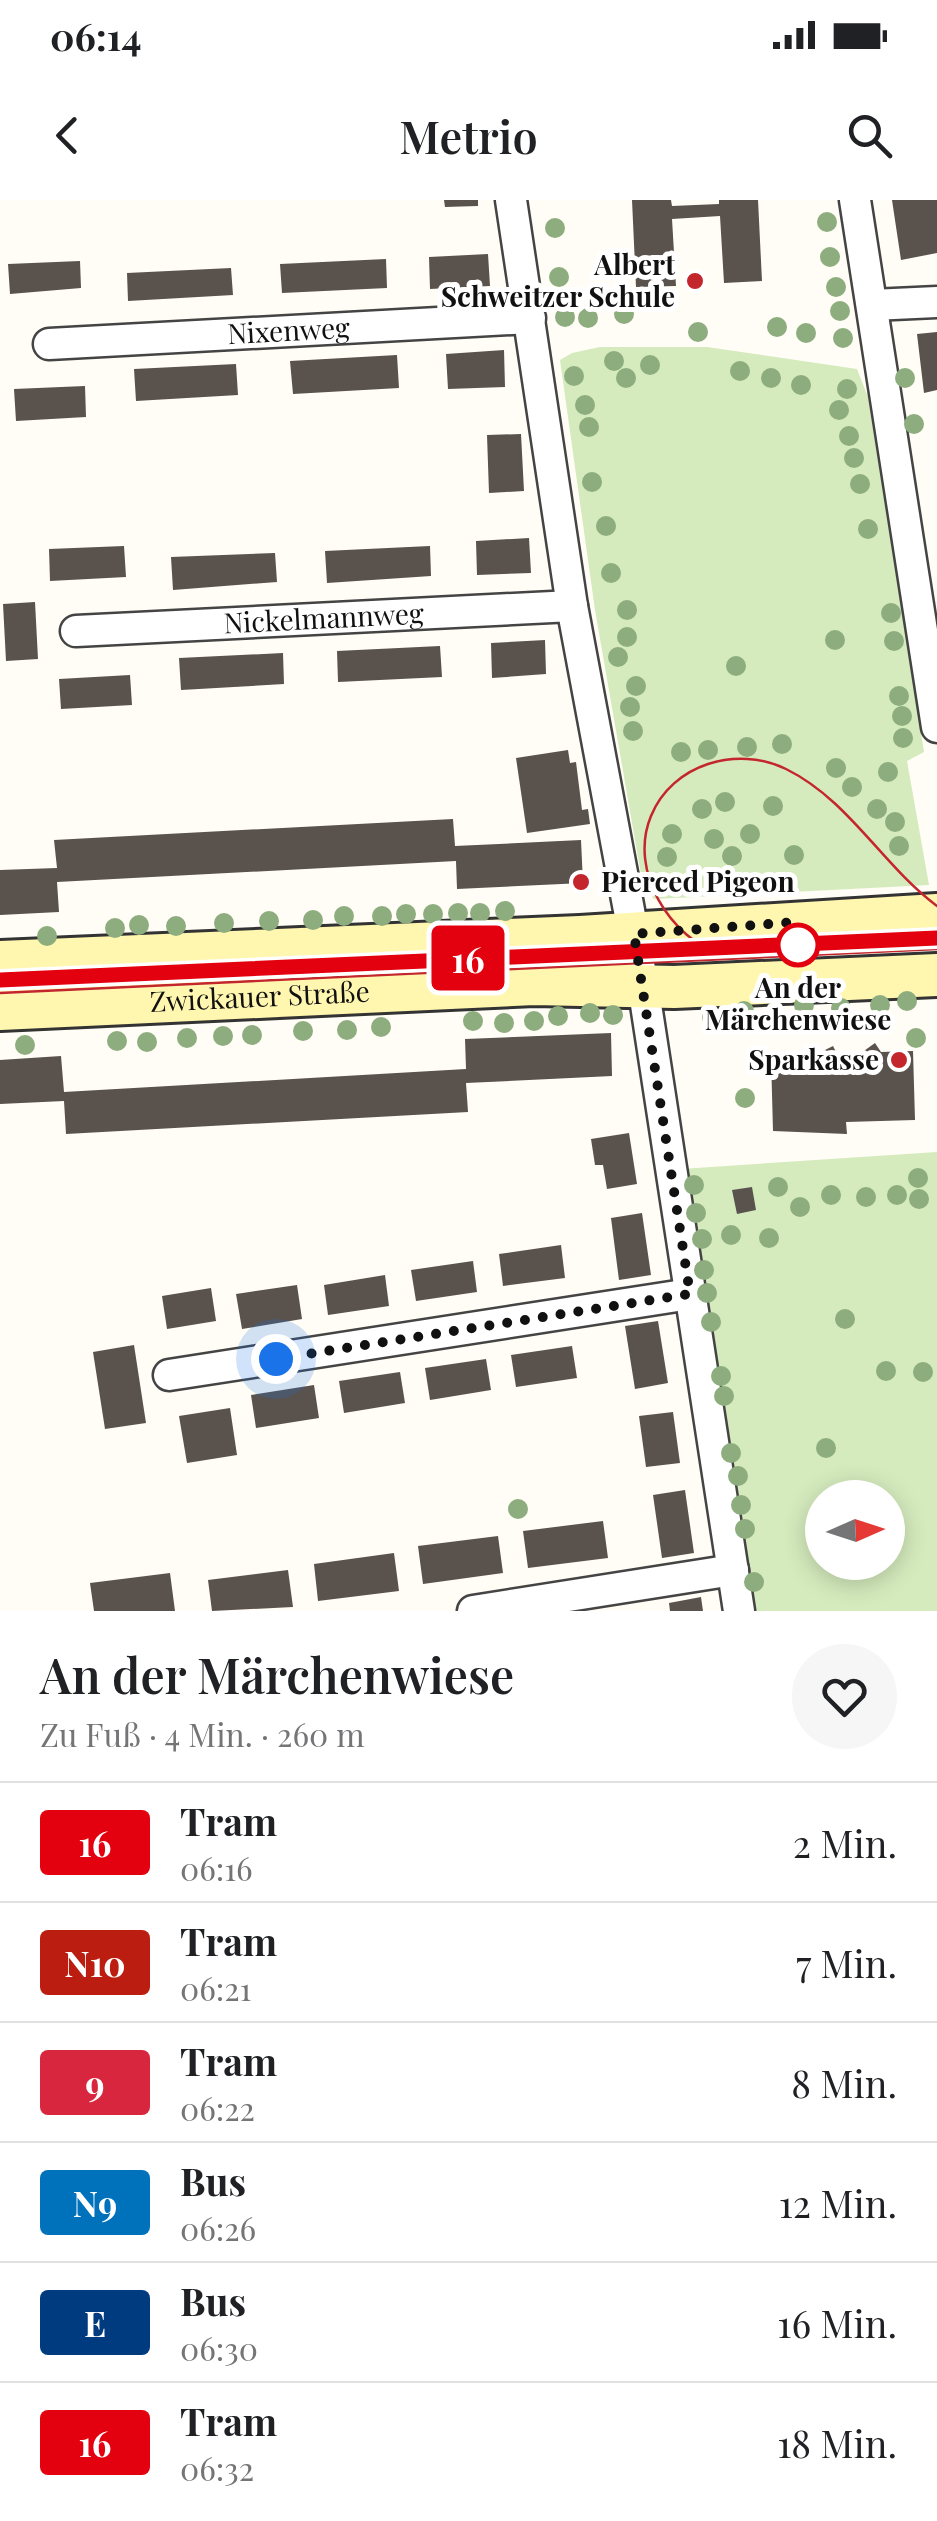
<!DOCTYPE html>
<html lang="de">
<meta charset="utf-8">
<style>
:root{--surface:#fff;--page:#f6f6f6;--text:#202124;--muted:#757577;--line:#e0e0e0}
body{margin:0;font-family:"Playfair Display",serif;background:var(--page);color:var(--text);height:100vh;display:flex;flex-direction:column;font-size:38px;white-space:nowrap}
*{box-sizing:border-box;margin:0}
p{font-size:32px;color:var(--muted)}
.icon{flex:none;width:55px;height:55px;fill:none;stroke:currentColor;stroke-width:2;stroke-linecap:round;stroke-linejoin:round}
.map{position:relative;height:1411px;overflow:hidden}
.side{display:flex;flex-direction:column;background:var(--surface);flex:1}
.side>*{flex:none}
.badge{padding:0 20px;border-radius:8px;font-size:35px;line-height:65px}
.needle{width:65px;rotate:87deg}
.controls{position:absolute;left:805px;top:1280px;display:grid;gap:20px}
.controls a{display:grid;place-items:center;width:100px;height:100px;border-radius:50%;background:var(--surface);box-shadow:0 5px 25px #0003;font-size:50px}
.you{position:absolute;width:50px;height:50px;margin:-25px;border:8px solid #fff;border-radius:50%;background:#1a73e8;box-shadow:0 0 0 15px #1a73e833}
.map>.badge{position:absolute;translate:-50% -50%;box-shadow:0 0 0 5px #fff}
.round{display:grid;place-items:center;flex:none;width:105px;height:105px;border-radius:52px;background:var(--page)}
.summary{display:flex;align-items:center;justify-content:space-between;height:170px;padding:0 40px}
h1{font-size:48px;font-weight:600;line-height:75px}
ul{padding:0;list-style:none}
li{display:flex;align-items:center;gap:30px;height:120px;padding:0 40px;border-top:2px solid var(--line)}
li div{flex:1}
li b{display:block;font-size:38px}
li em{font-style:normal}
li .badge{min-width:110px;font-weight:700;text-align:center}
.status{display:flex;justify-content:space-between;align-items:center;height:70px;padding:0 50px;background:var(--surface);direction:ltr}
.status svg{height:28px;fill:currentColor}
header{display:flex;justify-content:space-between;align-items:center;height:130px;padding:0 40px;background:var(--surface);font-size:45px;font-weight:600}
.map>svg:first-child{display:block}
.green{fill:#d5ebbd;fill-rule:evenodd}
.building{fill:#5a524d}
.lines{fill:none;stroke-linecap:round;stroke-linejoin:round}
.street-casing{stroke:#444;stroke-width:35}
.secondary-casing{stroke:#333;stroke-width:48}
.street{stroke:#fff;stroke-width:30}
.secondary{stroke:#fff6b0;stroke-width:42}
.tram{stroke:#c4262e;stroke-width:2.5}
.tree{fill:#8dad7f}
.line-casing{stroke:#fff;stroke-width:22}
.line{stroke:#e3000f;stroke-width:15}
.walk{stroke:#111;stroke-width:10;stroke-dasharray:0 18}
.poi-dot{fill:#c4262e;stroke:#fff;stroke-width:4}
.stop-dot{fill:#fff;stroke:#e3000f;stroke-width:5}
.labels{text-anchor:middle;stroke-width:10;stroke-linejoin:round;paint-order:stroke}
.poi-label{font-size:28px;font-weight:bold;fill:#111;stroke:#fff;text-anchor:end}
.street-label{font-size:28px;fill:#111;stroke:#fff}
.stop-label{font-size:28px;font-weight:bold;fill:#111;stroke:#fff}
</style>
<div class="status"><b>06:14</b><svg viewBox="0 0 49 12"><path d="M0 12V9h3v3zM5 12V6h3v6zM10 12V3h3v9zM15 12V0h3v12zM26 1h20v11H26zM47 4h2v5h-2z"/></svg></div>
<header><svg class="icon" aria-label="back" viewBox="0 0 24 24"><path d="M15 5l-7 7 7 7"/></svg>Metrio<svg class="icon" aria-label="search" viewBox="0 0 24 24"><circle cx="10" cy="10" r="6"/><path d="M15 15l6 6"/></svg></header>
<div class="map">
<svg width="937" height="1411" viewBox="0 0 937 1411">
<rect width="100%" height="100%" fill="#fffdf5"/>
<path class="green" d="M600,147H707L857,169L868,197L924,552L907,561L929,685L654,699L643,686L595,410L560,160L572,153Z
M937,952V1411H748L681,969ZM822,1298H888V1362H822Z"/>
<path class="building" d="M444,0H478V6L445,7Z
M632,0H671L672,6L719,4V0H758L762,81L724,83L720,16L672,19L676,86L636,87Z
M892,0H937V53L901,60Z
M488,54L490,86L430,89L429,57Z
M386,59L387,88L282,93L280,64Z
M80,61L81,88L10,94L8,64Z
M231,68L233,95L128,101L127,73Z
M937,132V190L924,193L917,134Z
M504,150L505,187L448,189L446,154Z
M397,155L399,188L293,194L290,161Z
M236,164L238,195L136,201L134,169Z
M85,186L86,217L16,221L14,189Z
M521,234L524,291L489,293L487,235Z
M529,338L531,373L477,375L476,341Z
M124,346L126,377L50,381L49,349Z
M430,346L431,376L327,383L325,351Z
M275,353L277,382L173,390L171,357Z
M35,402L38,459L6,461L3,404Z
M545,440L546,474L492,478L491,443Z
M440,446L442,477L338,482L337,451Z
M283,453L284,484L181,490L179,458Z
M130,475L132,505L61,509L59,479Z
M568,550L570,563L576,562L582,610L588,609L590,624L527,633L516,558Z
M453,619L455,646L581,640L583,683L457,689L456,661L57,682L59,712L0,715V670L57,668L54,640Z
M611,833L612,876L466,883L468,912L66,934L64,901L0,904V860L61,856L64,892L466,869L465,839Z
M875,843L881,852L913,851L915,920L846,922L847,934L773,931L771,857L813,856L833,846L837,854L861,853Z
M629,933L637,984L607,989L603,965H595L591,939Z
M752,987L756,1010L737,1014L732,990Z
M642,1013L651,1075L619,1080L611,1018Z
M561,1045L565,1078L503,1086L499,1054Z
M473,1061L477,1092L416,1101L411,1070Z
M385,1075L389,1106L328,1115L324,1085Z
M297,1085L302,1119L242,1129L236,1094Z
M211,1088L216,1121L167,1129L162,1096Z
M658,1121L668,1183L635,1189L625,1126Z
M134,1145L146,1223L105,1229L93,1152Z
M572,1146L577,1178L516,1187L511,1155Z
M486,1159L491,1190L430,1200L425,1168Z
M400,1172L405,1203L344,1213L339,1181Z
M314,1185L319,1218L256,1228L251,1195Z
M230,1208L237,1255L187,1263L179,1216Z
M673,1212L680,1263L646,1267L639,1216Z
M685,1290L694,1353L662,1358L653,1295Z
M603,1321L608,1358L528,1368L523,1331Z
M498,1336L503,1373L423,1384L418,1346Z
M394,1353L399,1391L318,1401L314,1364Z
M288,1370L293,1407L212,1411L208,1380Z
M170,1373L175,1411H94L90,1383Z
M701,1397L703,1411H670L669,1403Z"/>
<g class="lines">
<g class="street-casing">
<g id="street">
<path d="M511,0L572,406L643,785L739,1411"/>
<path d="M855,0L937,527"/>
<path d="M872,105L937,102"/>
<path id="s1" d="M49,144L530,118"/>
<path id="s2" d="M76,431L572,406"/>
<path d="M169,1175L690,1094"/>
<path d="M473,1411L733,1370"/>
</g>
</g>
<g class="secondary-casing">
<g id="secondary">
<path d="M0,762L580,737L937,715"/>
<path id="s3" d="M0,809L534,784L674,787L937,775"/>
</g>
</g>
<use href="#street" class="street"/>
<use href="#secondary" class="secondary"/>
<path class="tram" d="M723,756C670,738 628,671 651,616C672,564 737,545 786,569C849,600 882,665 937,706
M0,793L937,749"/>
</g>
<g class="tree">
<circle cx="827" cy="22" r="10"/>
<circle cx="555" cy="28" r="10"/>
<circle cx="830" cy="57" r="10"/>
<circle cx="559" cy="77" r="10"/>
<circle cx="836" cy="87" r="10"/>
<circle cx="840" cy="111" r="10"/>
<circle cx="624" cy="114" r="10"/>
<circle cx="565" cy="117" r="10"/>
<circle cx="588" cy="118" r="10"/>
<circle cx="777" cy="127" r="10"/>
<circle cx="698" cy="132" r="10"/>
<circle cx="806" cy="133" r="10"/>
<circle cx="843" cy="138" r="10"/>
<circle cx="614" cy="161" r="10"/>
<circle cx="650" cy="165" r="10"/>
<circle cx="740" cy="171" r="10"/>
<circle cx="574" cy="176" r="10"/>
<circle cx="626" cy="178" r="10"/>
<circle cx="771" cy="178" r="10"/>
<circle cx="905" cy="178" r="10"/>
<circle cx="801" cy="185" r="10"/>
<circle cx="847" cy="189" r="10"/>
<circle cx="585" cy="205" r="10"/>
<circle cx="839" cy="210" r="10"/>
<circle cx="914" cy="224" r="10"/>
<circle cx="589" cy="227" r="10"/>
<circle cx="849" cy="236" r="10"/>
<circle cx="854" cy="258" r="10"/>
<circle cx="592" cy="282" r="10"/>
<circle cx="860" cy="284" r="10"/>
<circle cx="606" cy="326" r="10"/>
<circle cx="868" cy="329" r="10"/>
<circle cx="611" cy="373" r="10"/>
<circle cx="627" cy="410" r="10"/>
<circle cx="891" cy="413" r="10"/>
<circle cx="627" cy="437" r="10"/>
<circle cx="835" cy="440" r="10"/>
<circle cx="894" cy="441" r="10"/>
<circle cx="618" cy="457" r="10"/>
<circle cx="736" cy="466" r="10"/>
<circle cx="636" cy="486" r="10"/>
<circle cx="899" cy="496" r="10"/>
<circle cx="630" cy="507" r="10"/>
<circle cx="902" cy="516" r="10"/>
<circle cx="633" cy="531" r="10"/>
<circle cx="903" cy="538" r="10"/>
<circle cx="782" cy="544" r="10"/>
<circle cx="747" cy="547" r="10"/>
<circle cx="708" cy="550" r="10"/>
<circle cx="681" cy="552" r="10"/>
<circle cx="836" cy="568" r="10"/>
<circle cx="888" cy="572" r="10"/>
<circle cx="852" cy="587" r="10"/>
<circle cx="725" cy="602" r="10"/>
<circle cx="773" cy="606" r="10"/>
<circle cx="702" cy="609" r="10"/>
<circle cx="877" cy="609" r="10"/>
<circle cx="895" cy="622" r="10"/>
<circle cx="672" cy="634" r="10"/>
<circle cx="750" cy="634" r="10"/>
<circle cx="714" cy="639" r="10"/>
<circle cx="899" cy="646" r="10"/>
<circle cx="794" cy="655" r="10"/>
<circle cx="732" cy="656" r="10"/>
<circle cx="667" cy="657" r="10"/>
<circle cx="505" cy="711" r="10"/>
<circle cx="458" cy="713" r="10"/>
<circle cx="480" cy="713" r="10"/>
<circle cx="406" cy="714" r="10"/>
<circle cx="433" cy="714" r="10"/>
<circle cx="344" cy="716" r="10"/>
<circle cx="382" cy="716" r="10"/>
<circle cx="313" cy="720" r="10"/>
<circle cx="269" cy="721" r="10"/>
<circle cx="224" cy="723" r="10"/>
<circle cx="139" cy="725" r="10"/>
<circle cx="176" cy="726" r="10"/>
<circle cx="115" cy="728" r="10"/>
<circle cx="47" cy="736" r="10"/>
<circle cx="907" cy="801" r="10"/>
<circle cx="804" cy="805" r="10"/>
<circle cx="880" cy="805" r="10"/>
<circle cx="841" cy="808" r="10"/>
<circle cx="744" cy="811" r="10"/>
<circle cx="590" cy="813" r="10"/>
<circle cx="613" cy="815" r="10"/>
<circle cx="558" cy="816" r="10"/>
<circle cx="712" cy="817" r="10"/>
<circle cx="473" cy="821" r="10"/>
<circle cx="534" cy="821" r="10"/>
<circle cx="504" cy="823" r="10"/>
<circle cx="381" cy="827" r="10"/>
<circle cx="347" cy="830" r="10"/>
<circle cx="303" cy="831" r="10"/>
<circle cx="252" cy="835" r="10"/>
<circle cx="223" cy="836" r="10"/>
<circle cx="187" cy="838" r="10"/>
<circle cx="916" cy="838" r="10"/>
<circle cx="117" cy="841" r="10"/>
<circle cx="147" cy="842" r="10"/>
<circle cx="25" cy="845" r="10"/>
<circle cx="745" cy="898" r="10"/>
<circle cx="918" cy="978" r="10"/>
<circle cx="694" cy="985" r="10"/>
<circle cx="778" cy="987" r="10"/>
<circle cx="831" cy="995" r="10"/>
<circle cx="897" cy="995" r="10"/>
<circle cx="866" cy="997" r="10"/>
<circle cx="919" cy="999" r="10"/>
<circle cx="800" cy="1007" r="10"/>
<circle cx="696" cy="1013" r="10"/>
<circle cx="731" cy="1035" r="10"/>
<circle cx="769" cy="1038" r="10"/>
<circle cx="702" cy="1039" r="10"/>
<circle cx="704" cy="1070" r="10"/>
<circle cx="707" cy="1093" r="10"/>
<circle cx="845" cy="1119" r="10"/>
<circle cx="711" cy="1122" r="10"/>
<circle cx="886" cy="1171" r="10"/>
<circle cx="923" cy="1172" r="10"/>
<circle cx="721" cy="1176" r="10"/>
<circle cx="724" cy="1196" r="10"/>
<circle cx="826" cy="1248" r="10"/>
<circle cx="731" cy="1253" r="10"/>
<circle cx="738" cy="1276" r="10"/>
<circle cx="741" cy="1305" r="10"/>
<circle cx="518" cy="1309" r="10"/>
<circle cx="745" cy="1329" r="10"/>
<circle cx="754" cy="1382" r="10"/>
</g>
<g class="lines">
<g class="line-casing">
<path id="line" d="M0,780L937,738"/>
</g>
<use href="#line" class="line"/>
<path class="walk" d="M276,1159L690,1094L634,734L797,722L798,745"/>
</g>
<g class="poi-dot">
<circle cx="695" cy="81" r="10"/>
<circle cx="581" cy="682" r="10"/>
<circle cx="899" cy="860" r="10"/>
</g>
<circle class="stop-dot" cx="798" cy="745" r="20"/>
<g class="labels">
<g class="poi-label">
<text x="675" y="75">Albert<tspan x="675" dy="32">Schweitzer Schule</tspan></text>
<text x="601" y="692" text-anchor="start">Pierced Pigeon</text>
<text x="879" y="870">Sparkasse</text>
</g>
<g class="street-label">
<text dy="10" stroke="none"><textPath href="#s1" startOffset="240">Nixenweg</textPath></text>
<text dy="10" stroke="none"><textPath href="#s2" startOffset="248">Nickelmannweg</textPath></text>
<text dy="10" stroke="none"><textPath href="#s3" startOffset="260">Zwickauer Straße</textPath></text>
</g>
<g class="stop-label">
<text x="798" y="798">An der<tspan x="798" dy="32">Märchenwiese</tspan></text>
</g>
</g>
</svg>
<div class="controls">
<a><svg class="needle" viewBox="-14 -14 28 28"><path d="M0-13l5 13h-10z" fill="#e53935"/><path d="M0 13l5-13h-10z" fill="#757577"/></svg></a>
</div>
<div class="you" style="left:276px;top:1159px"></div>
<b class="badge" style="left:468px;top:758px;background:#e3000f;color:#fff">16</b>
</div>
<section class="side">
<div class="summary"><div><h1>An der Märchenwiese</h1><p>Zu Fuß · 4 Min. · 260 m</p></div><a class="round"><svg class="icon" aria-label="heart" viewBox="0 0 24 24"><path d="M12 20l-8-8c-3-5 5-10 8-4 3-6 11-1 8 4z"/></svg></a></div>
<ul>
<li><span class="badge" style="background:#e3000f;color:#fff">16</span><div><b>Tram</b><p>06:16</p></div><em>2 Min.</em></li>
<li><span class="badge" style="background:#bb1e10;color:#fff">N10</span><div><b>Tram</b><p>06:21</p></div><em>7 Min.</em></li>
<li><span class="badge" style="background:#d7263d;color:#fff">9</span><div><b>Tram</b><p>06:22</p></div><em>8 Min.</em></li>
<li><span class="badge" style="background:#0072bc;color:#fff">N9</span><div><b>Bus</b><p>06:26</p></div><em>12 Min.</em></li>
<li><span class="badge" style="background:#003b80;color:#fff">E</span><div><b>Bus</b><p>06:30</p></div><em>16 Min.</em></li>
<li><span class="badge" style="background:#e3000f;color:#fff">16</span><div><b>Tram</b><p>06:32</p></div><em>18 Min.</em></li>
</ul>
</section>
